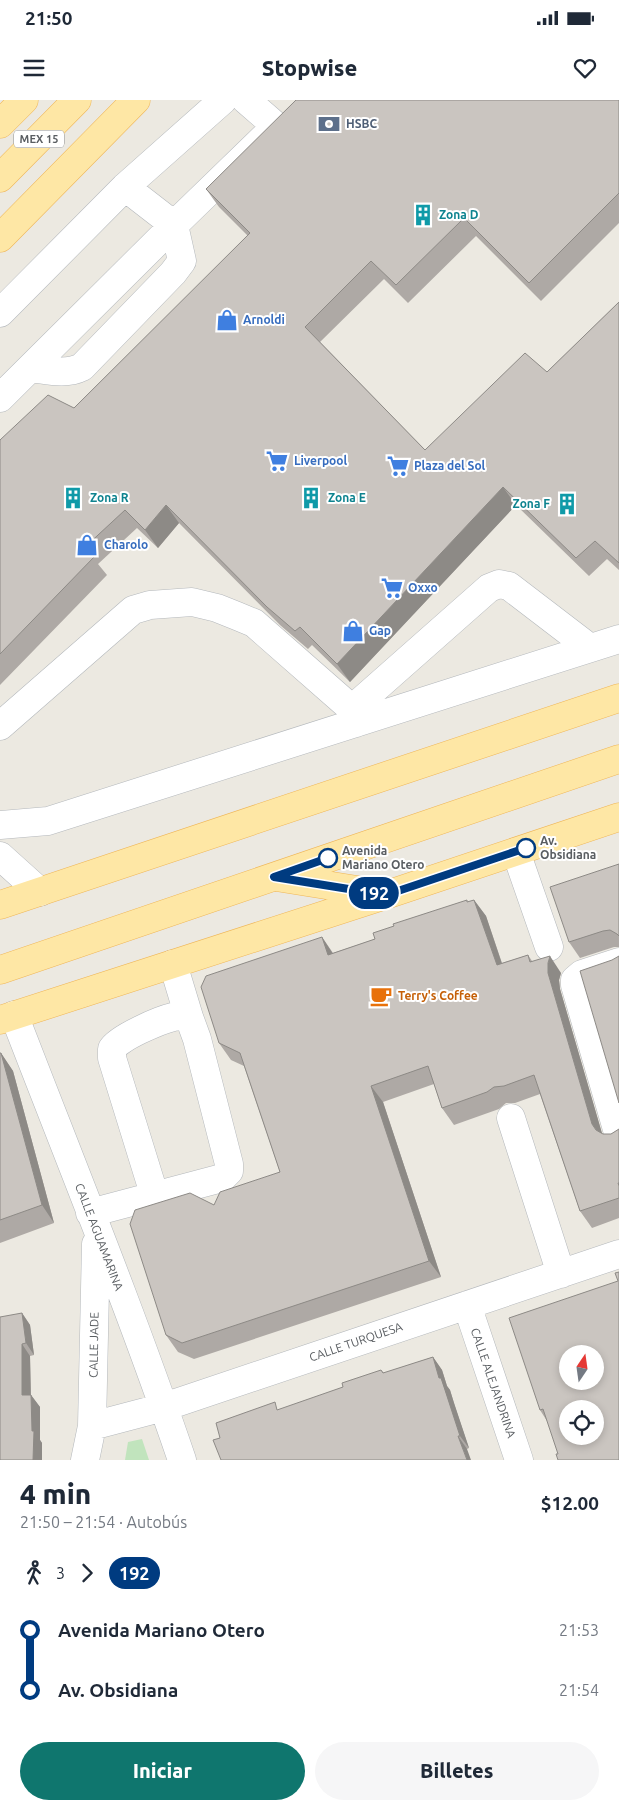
<!DOCTYPE html>
<html lang="es">
<meta charset="utf-8">
<style>
:root{--surface:#fff;--page:#f6f6f7;--text:#1f2937;--muted:#747a83;--accent:#0f766e}
body{margin:0;font-family:Ubuntu,sans-serif;background:var(--page);color:var(--text);height:100vh;display:flex;flex-direction:column;font-size:19px;white-space:nowrap}
*{box-sizing:border-box;margin:0}
p{font-size:16px;color:var(--muted)}
.icon{flex:none;width:28px;height:28px;fill:none;stroke:currentColor;stroke-width:2;stroke-linecap:round;stroke-linejoin:round}
.map{position:relative;height:1360px;overflow:hidden}
.sheet{display:flex;flex-direction:column;background:var(--surface);flex:1}
.sheet>*{flex:none}
.badge{padding:0 10px;border-radius:16px;font-size:18px;line-height:32px}
.needle{width:32px;rotate:13deg}
.tools{position:absolute;left:559px;top:1245px;display:grid;gap:10px}
.tools a{display:grid;place-items:center;width:45px;height:45px;border-radius:50%;background:var(--surface);box-shadow:0 2px 8px #0003;font-size:25px}
.map>.badge{position:absolute;translate:-50% -50%;box-shadow:0 0 0 2px #fff}
.legs{display:flex;align-items:center;gap:8px;height:55px;padding:0 20px;font-size:16px}
.legs p{margin-inline-start:auto}
.headline{display:flex;align-items:center;justify-content:space-between;height:85px;padding:0 20px}
h1{font-size:28px;font-weight:800;line-height:38px}
.cta{display:flex;gap:10px;margin-top:auto;padding:10px 20px}
.cta a{flex:1;height:58px;border-radius:30px;background:var(--accent);color:#fff;font-size:20px;font-weight:800;line-height:58px;text-align:center}
.cta a+a{background:var(--page);color:var(--text)}
ul{padding:0 20px;list-style:none}
li{display:flex;align-items:center;gap:18px;height:60px;font-size:19px}
li i{display:grid;place-items:center;width:8px;height:100%;margin:0 6px;background:currentColor}
li i::after{content:'';width:12px;height:12px;margin:-6px;border:4px solid;border-radius:50%;background:var(--surface)}
li p{margin-inline-start:auto}
li:first-child i{background:linear-gradient(#0000 50%,currentColor 0)}
li:last-child i{background:linear-gradient(currentColor 50%,#0000 0)}
.status{display:flex;justify-content:space-between;align-items:center;height:35px;padding:0 25px;background:var(--surface);direction:ltr}
.status svg{height:14px;fill:currentColor}
header{display:flex;justify-content:space-between;align-items:center;height:65px;padding:0 20px;background:var(--surface);font-size:22px;font-weight:800}
.map>svg:first-child{display:block}
.green{fill:#c1e4bd}
.lines{fill:none;stroke-linecap:round;stroke-linejoin:round}
.minor-casing{stroke:#b4b8bc;stroke-width:29}
.major-casing{stroke:#efb658;stroke-width:29}
.minor{stroke:#fff;stroke-width:28}
.major{stroke:#fee7a5;stroke-width:28}
.wall{fill:#aea9a5}
.shaded-wall{fill:#8d8a86}
.building{fill:#cac5c0;stroke:#8d8a86;fill-rule:evenodd}
.line-1-casing{stroke:#fff;stroke-width:11}
.line-1{stroke:#003b80;stroke-width:8}
.stop-1-dot{fill:#fff;stroke:#003b80;stroke-width:2.5}
.labels{text-anchor:middle;stroke-width:4;stroke-linejoin:round;paint-order:stroke}
.shield{fill:#fff;stroke:#8c8e91;stroke-width:1}
.shield-label{font-size:11px;font-weight:bold;fill:#5a5e62}
.service-label{font-size:12px;font-weight:bold;fill:#4e5e75;stroke:#fff;text-anchor:start}
.culture-label{font-size:12px;font-weight:bold;fill:#0d838f;stroke:#fff;text-anchor:start}
.shop-label{font-size:12px;font-weight:bold;fill:#366cbe;stroke:#fff;text-anchor:start}
.stop-label{font-size:12px;font-weight:bold;fill:#5a5e62;stroke:#fff;text-anchor:start}
.food-label{font-size:12px;font-weight:bold;fill:#c56008;stroke:#fff;text-anchor:start}
.street-label{font-size:12px;fill:#5a5e62;stroke:#fff}
</style>
<div class="status"><b>21:50</b><svg viewBox="0 0 49 12"><path d="M0 12V9h3v3zM5 12V6h3v6zM10 12V3h3v9zM15 12V0h3v12zM26 1h20v11H26zM47 4h2v5h-2z"/></svg></div>
<header><svg class="icon" aria-label="menu" viewBox="0 0 24 24"><path d="M4 6h16M4 12h16M4 18h16"/></svg>Stopwise<svg class="icon" aria-label="heart" viewBox="0 0 24 24"><path d="M12 20l-8-8c-3-5 5-10 8-4 3-6 11-1 8 4z"/></svg></header>
<div class="map">
<svg width="619" height="1360" viewBox="0 0 619 1360">
<rect width="100%" height="100%" fill="#ece9e1"/>
<path class="green" d="M142,1339L149,1360H125L128,1342Z"/>
<g class="lines">
<g class="minor-casing">
<path id="minor" d="M0,213L125,87L223,0
M31,268C48,270 66,275 82,267L173,173L182,161L174,125L125,87
M0,298L174,125L276,26L246,0
M352,609L489,488L499,484L509,486L590,548
M0,626L133,510L150,505L192,502L217,508L237,516L254,523L352,609L356,623
M0,725L48,721L619,539
M516,752L549,847
M0,756L40,792
M619,862L582,874L575,880V885L619,1036
M173,864L189,917
M14,915C71,1063 131,1210 182,1360
M511,1018L561,1174
M90,1113L222,1078L229,1071V1064L197,939L189,917C183,916 178,916 173,917C160,920 118,938 112,949V958L155,1097
M467,1205L519,1360
M92,1326L164,1307L619,1154
M85,1360L92,1326L96,1144"/>
</g>
<g class="major-casing">
<path id="major" d="M0,24L24,0
M0,78L77,0
M0,138L136,0
M276,777L382,794
M0,805L619,598
M0,870L619,659
M0,920L386,795L619,717"/>
</g>
<use href="#minor" class="minor"/>
<use href="#major" class="major"/>
</g>
<path class="wall" d="M619,0V123L541,201L476,136L408,203L384,179L320,242L425,350L547,272L619,202V470L607,459L589,476L516,405L350,582L312,545L308,549L280,525L179,423L158,448L137,428L98,464L107,475L0,585V340L74,308L248,136L219,107L206,89Z
M619,764V847H614L580,858L569,842Z
M474,800L486,816L502,863L528,855L532,861L561,873L559,880L560,889L602,1034H611L619,1029V1118L592,1128L580,1111L540,994L515,1003H506L499,1009L454,1025L442,1008L434,984L383,1002L441,1177L194,1259L178,1252L166,1235L214,1105L280,1072L244,966L231,960L219,943L322,837L333,853L375,839Z
M0,953H1L13,971L54,1123L0,1143Z
M619,1172V1360L547,1321L540,1310L618,1181Z
M22,1213L30,1225L34,1255L30,1256L31,1295L40,1307V1340L42,1343L0,1360Z
M433,1257L442,1270L447,1286L450,1290L454,1303L469,1348L467,1349L220,1338L343,1287L381,1270L384,1273Z"/>
<path class="shaded-wall" d="M503,387L516,405L350,582L337,564Z
M166,405L179,423L158,448L145,430Z
M474,800L486,816L508,882L497,865Z
M322,837L333,854L328,855Z
M550,856L561,873L559,880L560,889L604,1040L592,1024L548,873V863Z
M1,953L13,971L54,1123L42,1105Z
M371,986L383,1002L441,1177L429,1161Z
M22,1213L30,1225L34,1255L26,1243Z
M22,1244L30,1256L31,1307L22,1295Z
M433,1257L442,1270L447,1286L450,1290L454,1303L469,1348L460,1336L439,1278Z
M31,1295L40,1307V1340L42,1343V1360H33L32,1331Z
M458,1336L467,1349L471,1360H467Z"/>
<path class="building" d="M296,0H619V93L529,183L464,118L396,185L371,161L305,227L425,350L525,253L547,272L619,202V463L595,441L576,458L503,387L337,564L300,527L295,531L267,507L166,405L145,430L125,410L84,448L94,457L0,554V340L48,295L74,308L250,133L206,89Z
M619,764V836L617,834L610,830L603,831L569,842L550,787Z
M467,800V802L474,800L497,865L528,855L530,862L550,856L548,863V873L592,1024L596,1030L603,1034H611L619,1029V1083H618L619,1086V1098L580,1111L534,975L504,986L494,987L487,992L442,1008L428,966L371,986L429,1161L182,1243L166,1235L130,1124L135,1110L190,1093L214,1105L220,1092L280,1072L240,953L219,943L201,887L206,876L322,837L328,855L375,839L373,833L394,826L393,824Z
M619,856V1003L580,871L612,860Z
M0,953H1L42,1105L0,1120Z
M619,1172V1360H558L556,1354H558L543,1309L540,1310L509,1218L618,1181L615,1173ZM568,1254H595V1281H568ZM568,1309H595V1336H568Z
M22,1213L26,1243L22,1244V1295H31L32,1331H34L33,1360H0V1217Z
M433,1257L439,1278H441L445,1290L460,1336H458L467,1360H221L213,1340L220,1338L216,1323L275,1302L277,1310L343,1287L342,1283L381,1270L383,1273Z"/>
<g class="lines">
<g class="line-1-casing">
<path id="line-1" d="M328,758L274,777L386,795L526,748"/>
</g>
<use href="#line-1" class="line-1"/>
</g>
<defs>
<g id="bank-bare" transform="scale(1.725)"><path d="M-6-4H6V4H-6ZM0-2.3a2.3 2.3 0 1 0 0 4.6a2.3 2.3 0 1 0 0-4.6Z" fill="#5c6f8a" stroke="#fff" stroke-width="2.5" paint-order="stroke"/></g>
<g id="building-bare" transform="scale(1.725)"><path d="M-4-6H4V6H1V3H-1V6H-4ZM-2.5-4.3h1.7v1.8h-1.7ZM.8-4.3h1.7v1.8H.8ZM-2.5-1h1.7V.8h-1.7ZM.8-1h1.7V.8H.8Z" fill="#0f9aa8" stroke="#fff" stroke-width="2.5" paint-order="stroke"/></g>
<g id="shop-bare" transform="scale(1.725)"><path d="M-5-2.5h2.3a2.7 3.5 0 0 1 5.4 0H5L5.5 6h-11ZM-1.5-2.5h3a1.5 2.3 0 0 0-3 0Z" fill="#3f7fe0" stroke="#fff" stroke-width="2.5" paint-order="stroke"/></g>
<g id="supermarket-bare" transform="scale(1.725)"><path d="M-6-5.5h2.5l.6 2H6L4.5 2H-2.5L-4.4-4H-6ZM-1.5 3.2a1.3 1.3 0 1 0 .1 0ZM3 3.2a1.3 1.3 0 1 0 .1 0Z" fill="#3f7fe0" stroke="#fff" stroke-width="2.5" paint-order="stroke"/></g>
<g id="cafe-bare" transform="scale(1.725)"><path d="M-5.5-4.5H6V0H3Q3 3.5 0 3.5H-2.5Q-5.5 3.5-5.5 0ZM3-3.2v2h1.7v-2ZM-6 4.5H4V6H-6Z" fill="#e8710a" stroke="#fff" stroke-width="2.5" paint-order="stroke"/></g>
</defs>
<g fill-rule="evenodd">
<use href="#bank-bare" x="329" y="24"/>
<use href="#building-bare" x="423" y="115"/>
<use href="#shop-bare" x="227" y="220"/>
<use href="#supermarket-bare" x="277" y="361"/>
<use href="#supermarket-bare" x="398" y="366"/>
<use href="#building-bare" x="73" y="398"/>
<use href="#building-bare" x="311" y="398"/>
<use href="#building-bare" x="567" y="404"/>
<use href="#shop-bare" x="87" y="445"/>
<use href="#supermarket-bare" x="392" y="488"/>
<use href="#shop-bare" x="353" y="531"/>
<use href="#cafe-bare" x="381" y="896"/>
</g>
<g class="stop-1-dot">
<circle cx="526" cy="748" r="9"/>
<circle cx="328" cy="758" r="9"/>
</g>
<g class="labels">
<rect class="shield" x="14" y="30.5" width="50" height="17" rx="4"/>
<g class="shield-label">
<text x="39" y="43">MEX 15</text>
</g>
<g class="service-label">
<text x="346" y="28">HSBC</text>
</g>
<g class="culture-label">
<text x="439" y="119">Zona D</text>
<text x="90" y="402">Zona R</text>
<text x="328" y="402">Zona E</text>
<text x="550" y="408" text-anchor="end">Zona F</text>
</g>
<g class="shop-label">
<text x="243" y="224">Arnoldi</text>
<text x="294" y="365">Liverpool</text>
<text x="414" y="370">Plaza del Sol</text>
<text x="104" y="449">Charolo</text>
<text x="408" y="492">Oxxo</text>
<text x="369" y="535">Gap</text>
</g>
<g class="stop-label">
<text x="540" y="745">Av.<tspan x="540" dy="14">Obsidiana</tspan></text>
<text x="342" y="755">Avenida<tspan x="342" dy="14">Mariano Otero</tspan></text>
</g>
<g class="food-label">
<text x="398" y="900">Terry's Coffee</text>
</g>
<g class="street-label">
<text transform="translate(99 1137) rotate(69)" y="4">CALLE AGUAMARINA</text>
<text transform="translate(356 1242) rotate(-19)" y="4">CALLE TURQUESA</text>
<text transform="translate(94 1245) rotate(-89)" y="4">CALLE JADE</text>
<text transform="translate(493 1283) rotate(71)" y="4">CALLE ALEJANDRINA</text>
</g>
</g>
</svg>
<div class="tools">
<a><svg class="needle" viewBox="-14 -14 28 28"><path d="M0-13l5 13h-10z" fill="#e53935"/><path d="M0 13l5-13h-10z" fill="#747a83"/></svg></a>
<a><svg class="icon" aria-label="locate" viewBox="0 0 24 24"><circle cx="12" cy="12" r="6"/><path d="M12 2v4M12 18v4M2 12h4M18 12h4"/></svg></a>
</div>
<b class="badge" style="left:374px;top:793px;background:#003b80;color:#fff">192</b>
</div>
<section class="sheet">
<div class="headline"><div><h1>4 min</h1><p>21:50 – 21:54 · Autobús</p></div><b>$12.00</b></div>
<div class="legs"><svg class="icon" aria-label="walk" viewBox="0 0 24 24"><circle cx="13" cy="4" r="2"/><path d="M13 8l-2 6 4 7M11 14l-3 7M7 12l3-4h3l4 4"/></svg>3<svg class="icon" aria-label="forward" viewBox="0 0 24 24"><path d="M9 5l7 7-7 7"/></svg><b class="badge" style="background:#003b80;color:#fff">192</b></div>
<ul>
<li><i style="color:#003b80"></i><b>Avenida Mariano Otero</b><p>21:53</p></li>
<li><i style="color:#003b80"></i><b>Av. Obsidiana</b><p>21:54</p></li>
</ul>
<div class="cta"><a>Iniciar</a><a>Billetes</a></div>
</section>
